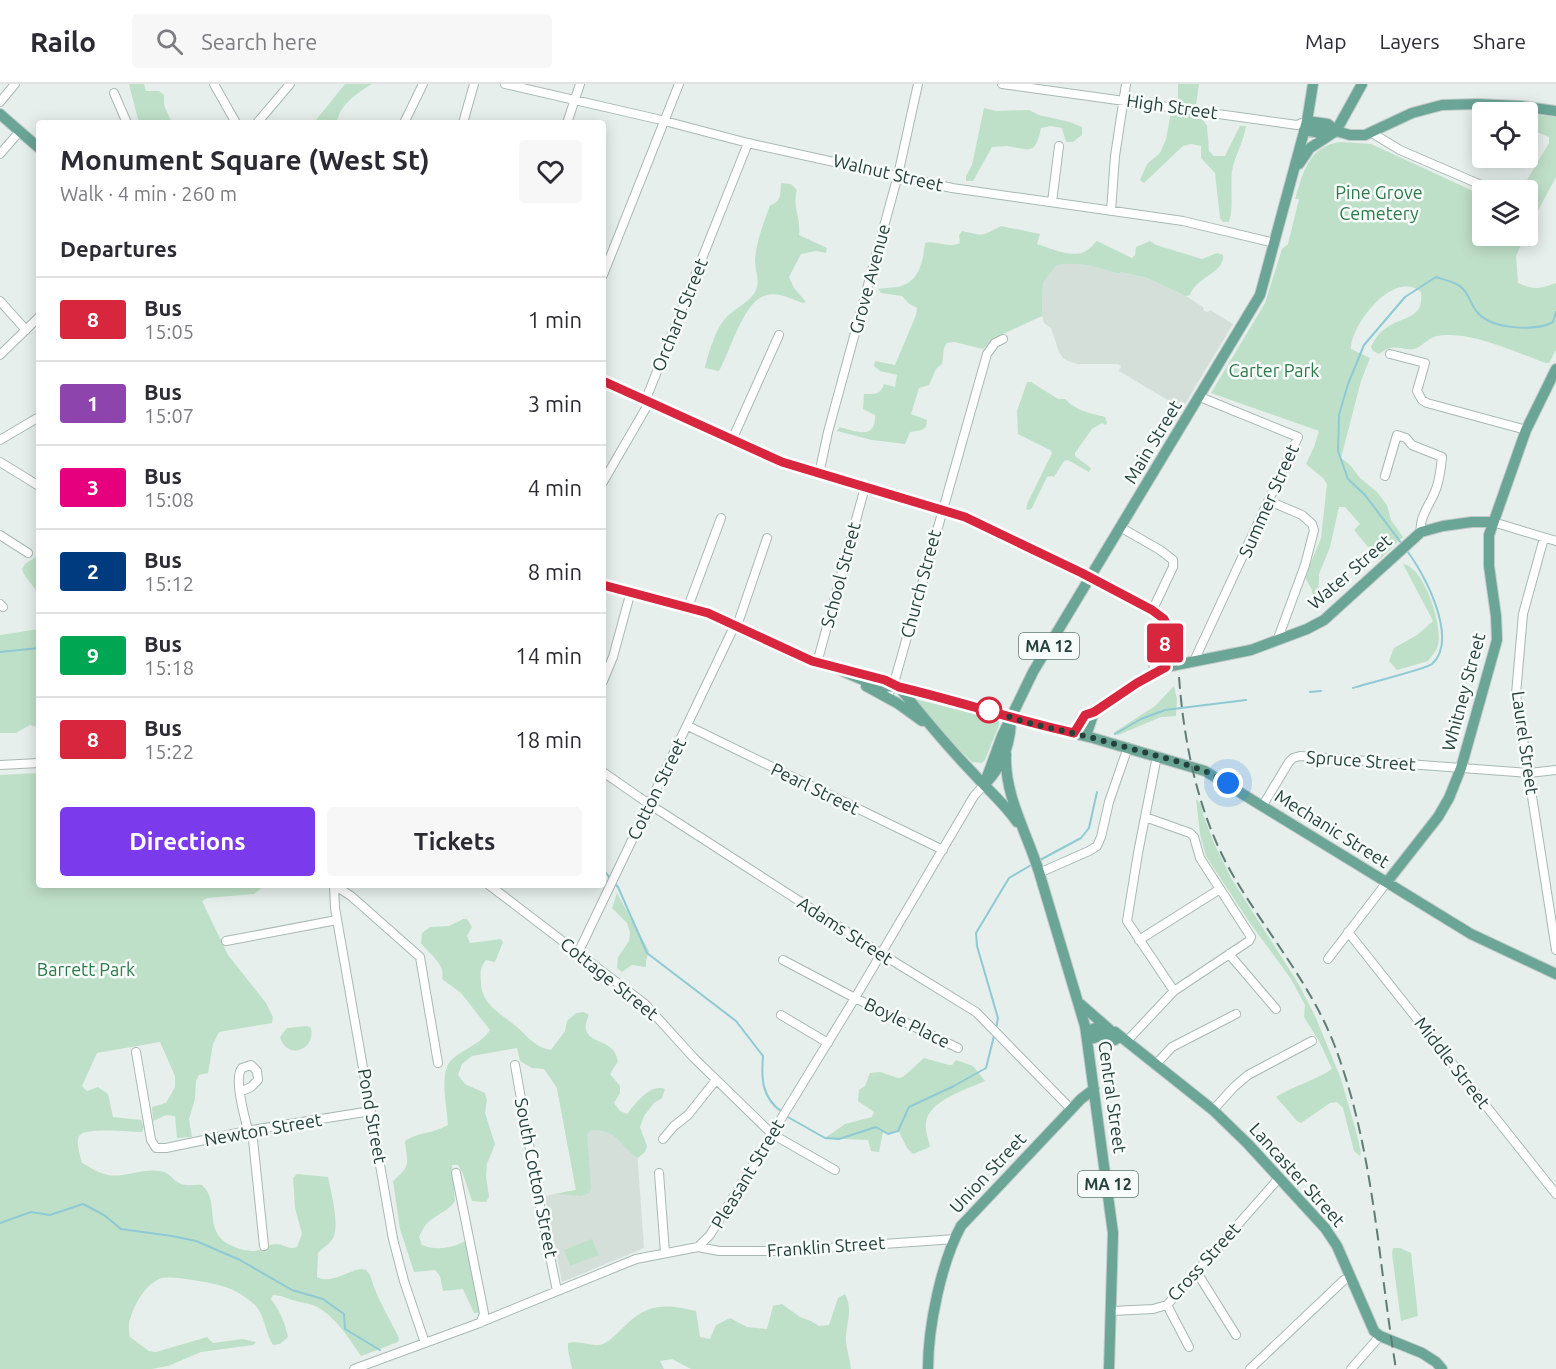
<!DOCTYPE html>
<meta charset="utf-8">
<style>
:root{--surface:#fff;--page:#f7f7f7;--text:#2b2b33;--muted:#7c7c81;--line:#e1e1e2;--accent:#7c3aed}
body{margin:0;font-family:Ubuntu,sans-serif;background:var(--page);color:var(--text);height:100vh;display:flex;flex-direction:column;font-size:22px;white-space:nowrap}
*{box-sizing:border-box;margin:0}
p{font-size:20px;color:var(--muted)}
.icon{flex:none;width:33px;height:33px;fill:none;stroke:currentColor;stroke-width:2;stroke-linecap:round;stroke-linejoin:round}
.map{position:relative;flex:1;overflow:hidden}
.side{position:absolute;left:36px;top:36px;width:570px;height:768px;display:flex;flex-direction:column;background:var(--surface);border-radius:6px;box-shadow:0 3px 15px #0003}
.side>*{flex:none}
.badge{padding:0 12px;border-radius:4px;font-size:21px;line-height:39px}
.fabs{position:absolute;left:1472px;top:18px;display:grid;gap:12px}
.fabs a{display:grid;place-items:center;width:66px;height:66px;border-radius:6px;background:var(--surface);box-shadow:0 3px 15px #0003;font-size:30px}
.you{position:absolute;width:30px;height:30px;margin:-15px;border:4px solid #fff;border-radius:50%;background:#1a73e8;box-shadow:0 0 0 9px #1a73e833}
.map>.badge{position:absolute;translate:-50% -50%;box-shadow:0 0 0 3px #fff}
h2{padding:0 24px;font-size:22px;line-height:54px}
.round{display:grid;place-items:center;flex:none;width:63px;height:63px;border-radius:6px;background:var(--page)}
.headline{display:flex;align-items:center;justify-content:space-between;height:102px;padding:0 24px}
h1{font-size:28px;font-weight:700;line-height:45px}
.primary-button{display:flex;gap:12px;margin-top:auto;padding:12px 24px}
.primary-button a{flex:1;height:69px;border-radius:6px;background:var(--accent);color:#fff;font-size:24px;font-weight:700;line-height:69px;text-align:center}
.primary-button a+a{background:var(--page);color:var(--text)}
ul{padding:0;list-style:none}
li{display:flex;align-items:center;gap:18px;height:84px;padding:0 24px;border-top:2px solid var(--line)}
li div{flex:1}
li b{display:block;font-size:22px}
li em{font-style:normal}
li .badge{min-width:66px;font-weight:700;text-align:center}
header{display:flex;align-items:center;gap:36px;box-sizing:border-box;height:84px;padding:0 30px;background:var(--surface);border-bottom:2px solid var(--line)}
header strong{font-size:28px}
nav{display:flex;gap:33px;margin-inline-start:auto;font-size:21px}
.search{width:420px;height:54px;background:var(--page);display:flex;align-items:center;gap:15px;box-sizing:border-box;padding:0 21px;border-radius:6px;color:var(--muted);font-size:22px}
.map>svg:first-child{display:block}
.built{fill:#d4dfda}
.green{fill:#bfe0c8}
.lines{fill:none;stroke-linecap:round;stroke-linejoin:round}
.stream{stroke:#8ec9d4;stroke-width:2}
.minor-casing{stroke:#a8b8b2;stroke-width:10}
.major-casing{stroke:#c2cac8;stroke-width:12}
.minor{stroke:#fff;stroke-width:8}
.major{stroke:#6aa596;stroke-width:10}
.rail{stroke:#5f7d75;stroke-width:2;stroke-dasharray:12 6;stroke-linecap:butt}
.line-casing{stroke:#fff;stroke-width:14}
.line{stroke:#d7263d;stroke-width:9}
.walk{stroke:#24423a;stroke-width:6;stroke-dasharray:0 10.8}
.stop-dot{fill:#fff;stroke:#d7263d;stroke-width:3}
.labels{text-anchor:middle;stroke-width:5;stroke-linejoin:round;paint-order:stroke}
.shield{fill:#f7fbf9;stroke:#637a73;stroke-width:1.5}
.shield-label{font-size:16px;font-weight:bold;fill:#24423a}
.street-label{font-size:18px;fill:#24423a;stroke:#f7fbf9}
.park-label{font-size:18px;fill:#2d7a4b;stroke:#f7fbf9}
</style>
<header>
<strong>Railo</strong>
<div class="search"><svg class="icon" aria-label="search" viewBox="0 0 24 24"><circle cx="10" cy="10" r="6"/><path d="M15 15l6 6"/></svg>Search here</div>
<nav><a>Map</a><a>Layers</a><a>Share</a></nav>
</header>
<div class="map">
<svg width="1556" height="1285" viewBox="0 0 1556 1285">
<rect width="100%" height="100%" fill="#e6efeb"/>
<path class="built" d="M1071,178L1097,182L1119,190L1121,188L1147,194L1186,212L1203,223L1204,227L1208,228L1210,226L1233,240L1185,320L1181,318L1176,321L1119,287L1121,282L1118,280H1078L1068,277L1063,274L1059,268L1051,244L1044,239L1042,232L1043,199L1057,181Z
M557,1004L636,1052L644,1164L562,1198L545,1112L576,1106Z"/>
<path class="green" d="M129,0H144L146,7H159L164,11V21L172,39H139Z
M345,0H372C357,9 339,21 337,39H317L316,36Z
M1178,0H1199L1196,21L1183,20L1178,14Z
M984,24L996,27L1029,26L1039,31L1070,38L1082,43V51L1073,58H1066L1062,44L1051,42L1041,44C1035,73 1030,65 1007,62C1002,62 997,63 992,63L973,97H966V92L972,81Z
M1171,28L1201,33L1207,42L1209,67L1214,72H1225L1240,42H1246C1244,57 1235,71 1232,87C1230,104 1234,122 1229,138H1223L1220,134L1215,89L1201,74V62L1191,60L1183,62L1144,99L1140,96L1147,80L1160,69L1166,55Z
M1529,30L1556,33V93L1527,147V106H1521L1549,59V53L1527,44V31Z
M1341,58L1371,60L1482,111V152H1525L1516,172L1518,199C1532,206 1542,205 1556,199V266L1549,279H1546C1516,269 1466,244 1434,253C1427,255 1422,263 1414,265C1399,267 1396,258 1379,270L1373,267L1371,263C1375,254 1380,247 1389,242C1406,232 1424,234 1421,208C1394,185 1351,240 1351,265L1370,274L1361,297L1341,374L1350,381L1360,394L1377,408L1387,421L1391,436L1403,453L1379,476L1354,446L1360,440L1345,423H1339L1330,463L1319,490L1318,522H1314L1312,506L1305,493L1321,454L1327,400L1323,394L1306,380L1314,363L1319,347L1211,309L1265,219L1282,165L1288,160L1299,115H1295C1303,89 1309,61 1341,58Z
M781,99L791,100L797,106C792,125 801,131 799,151L827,164L826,169L816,167L801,170L789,193L794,204L806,218L803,219C793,216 779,208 767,211C744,215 730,268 719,287L705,284C707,273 716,245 724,236C732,225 748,220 755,208C761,196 755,188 755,176C756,158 764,138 770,121C782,118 780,110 781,99Z
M1001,142L1040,150L1037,160C1050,164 1073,175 1086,167C1090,165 1093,160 1097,157L1132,174L1135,171L1136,163L1150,157L1156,161L1202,175L1217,169L1223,171C1225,189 1197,192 1190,211L1186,212L1147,194L1121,188L1119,190C1099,183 1079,177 1057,181L1043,199L1042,232L1005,249L992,256L983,265L954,258L947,259L944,264L942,280L936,285L929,301L919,304L911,330L927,336L926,343L922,346L910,348L905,360L872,356L837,347L840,343C857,348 876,356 875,331L863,325L864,310C876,310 880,311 884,300L895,303L897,291L880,287L874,282L875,277L895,281L916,231L917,224L908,219L902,212L881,209L878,205C884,204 890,204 897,203C919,199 923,178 925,159C938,156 946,165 960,159L959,151L962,147C985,152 980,153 1001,142Z
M1027,298H1031L1058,315H1065C1076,327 1090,329 1105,333L1107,339L1106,341L1102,339L1092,345L1075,369V372L1091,384L1089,388L1068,376L1064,377L1054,393L1051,392L1047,393L1032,424L1029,426L1026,425L1028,418L1052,369L1050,366L1018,350L1017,327Z
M39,471V514C37,503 25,496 22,485L25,480Z
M1403,480C1424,482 1443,542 1438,561C1437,566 1432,572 1428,577L1397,586L1389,577L1394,564L1417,551L1433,537Z
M39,545V644L30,641L16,649H0V551Z
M1174,602L1177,615L1176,632L1161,633L1118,651L1113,649L1155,622Z
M915,615L999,636V641L985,676L982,679L972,678L910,617Z
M39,689V801H195L196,803L257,801L262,804L254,810L207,814L202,817L228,871L266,919L273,933L272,939L219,948L213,960L208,989L199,991L196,997L195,1015L189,1035L192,1053L177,1054L175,1032L166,1031L153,1037L152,1023L166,1019L175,1003V992L160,958L97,969L82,1002L87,1007L98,1003L108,1010L113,1033L141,1036L144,1042L142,1048C131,1048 87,1043 80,1051C75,1056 80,1072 82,1079C90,1083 98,1089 108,1091C124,1094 142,1084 160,1087C170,1088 171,1095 179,1099C185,1103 195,1100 202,1101C221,1118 202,1147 230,1161C237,1164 245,1167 253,1167C261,1167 267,1161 275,1160C284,1160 288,1166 297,1163L302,1150L295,1124L293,1094L297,1090L328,1093C331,1109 339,1137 334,1152C332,1158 323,1164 318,1169L317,1193C334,1202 356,1180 366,1186C371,1190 372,1198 374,1203C381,1221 391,1237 399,1254L398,1258L361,1272C349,1254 334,1231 315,1222C309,1219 302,1219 296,1217C287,1215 282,1211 273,1211L271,1215C280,1227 285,1239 288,1253L280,1260L273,1261C265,1249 265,1230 254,1220C233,1201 212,1199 186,1195C178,1194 167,1192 159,1195C148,1200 140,1212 135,1222C130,1234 127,1240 130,1253L149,1267L156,1268L207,1253L213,1259L243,1255L256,1258L253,1261L201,1268L168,1282L152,1285H0V691Z
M1196,715L1202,721L1203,730L1214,759L1231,794L1298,899L1316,934L1341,995L1356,1047L1361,1068L1360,1072L1354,1067L1343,1024L1337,1018L1330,1019L1301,1039L1297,1037L1276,1013C1293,1002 1314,997 1332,985L1319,957L1304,933L1305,921L1291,895L1250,839L1206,772L1200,750Z
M617,809L649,867L646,876V883L632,881L622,888L617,884L618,873L629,857L630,849L627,839L612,824Z
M463,835H467L472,843L467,852L470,859L501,855L503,858L495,878L486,876C480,884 480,888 481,898C481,921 502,930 517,943C528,953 536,964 551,966L565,947L567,937L576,929L584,928L589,931C576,958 604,954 614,967C616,970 617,974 618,977L610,990L620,1002V1009L614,1019L620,1027L627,1030C636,1019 650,999 665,1005L662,1014L654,1019L644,1032L640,1043L647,1062L645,1068L638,1074C619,1062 619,1046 592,1046L587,1050L591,1104L589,1109L581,1112L555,1110L576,1106L557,1004L544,985L532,984L520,977L517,964L472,972L462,980L458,991L465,1000L485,1009L487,1016L485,1029L495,1060L487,1080L486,1092L489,1113L486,1118L472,1117L463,1090L458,1081H452L455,1117C447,1128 441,1128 431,1136C425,1140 422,1147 419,1153L422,1161C437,1167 451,1164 466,1157L480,1225L478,1229H474L463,1205L443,1207L440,1192L435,1186L414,1188L400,1145L393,1097C412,1081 407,1080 405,1057C418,1048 432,1050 448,1041C447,1023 441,1000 447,983C452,968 481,962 490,946L461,909L442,895C446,880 429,870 421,859L422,849L430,843L449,842Z
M307,942L311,944C316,966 287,977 280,953L287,944Z
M924,974L949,981H952L956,976L973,982L985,997C968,1005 927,1017 926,1039C925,1047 929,1056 930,1063L913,1070L907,1064L898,1046L888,1050L883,1048L879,1068L871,1067L868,1056L825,1054L845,1040L872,1033L874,1028L858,1017L859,1006L865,1002L870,989L880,988L898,994L903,993Z
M592,1155L599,1171L570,1182L564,1166Z
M1393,1164H1400L1411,1169L1418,1232L1401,1237L1392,1170Z
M845,1210C853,1226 847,1236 846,1252C845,1262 850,1274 851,1285H691L672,1275L660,1277L664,1285H572L568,1266V1259C582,1256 593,1265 605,1259C614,1254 622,1244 630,1237C651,1218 670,1221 696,1227L700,1253L710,1255L716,1241L730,1234L747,1243L767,1245L773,1222L782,1220L800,1233L811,1237L819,1242L829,1241L838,1214Z"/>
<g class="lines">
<path class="stream" d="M1402,460L1365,411L1348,395L1338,367L1339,331L1348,300L1364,261L1405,213L1436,193C1444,196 1457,198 1462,204C1469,210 1471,221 1477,228C1491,245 1534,248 1553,238L1556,228
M0,568L39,564
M1353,604C1365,600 1426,585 1432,580C1459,556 1425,490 1407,467
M1310,608L1321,607
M1115,650L1141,635L1165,626L1246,616
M1040,776L1081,754L1089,744L1097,708
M603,785L610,794
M614,799L618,803L647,869L736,937L763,972C761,995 762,1014 782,1028
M996,944L998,934L977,862L976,849L1009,794L1033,780
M786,1032L825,1054L839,1055L876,1043L888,1050L898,1047L909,1023L954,1002L986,984L994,952
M0,1139L31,1128L50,1131L83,1120L104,1131L121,1145L172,1152L196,1157L240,1176L292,1206L323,1215L344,1230L345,1245L380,1266"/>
<g class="minor-casing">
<path id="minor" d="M214,0L236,39
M505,0L657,35L748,59L952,104L1183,137L1275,159
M1002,0L1297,41L1307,37
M114,9L127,39
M0,18L15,0
M257,39L290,0
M404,39L423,0
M463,39L474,0
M567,39L580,0
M1372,49L1400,66L1488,104
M0,70L20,47
M1052,118L1059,62
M1111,127L1115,72L1126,0
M603,191L679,0
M0,217L26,246
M1390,270L1425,279L1417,307L1422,316L1427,319L1526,346
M0,271L39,233
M603,297L782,378L965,433L1090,493L1152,527L1164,535L1167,542L1164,567L1166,583
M0,356L39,333
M732,356L779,251
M0,378L39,402
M819,390L828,348L898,91L918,0
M1385,392L1397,351L1406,354L1412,361L1442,373C1441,383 1440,393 1437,402C1433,417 1418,433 1421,448
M603,398L646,324L648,310L748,59
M1269,417L1302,431L1312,440L1314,446L1305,481L1277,557
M1493,438L1556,457
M1120,443L1160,466L1173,476V483L1152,527
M0,451L28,469
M1544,454L1523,530L1516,610L1556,866
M0,520L3,523
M688,523L721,434
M1194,577L1298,353L1200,313
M817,579L865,403
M1154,590L1153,574L1164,554
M603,597L613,573L631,507
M887,613L894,599L987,270L995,259L1003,255
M688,642L943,766
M1157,672L1138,769L1127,837L1174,907
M0,681L39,679
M603,688L649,720L880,869L976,928L1071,1025
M1263,721L1289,678L1293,674L1300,672L1529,689L1556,686
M1039,789L1089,767L1097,762L1101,753L1109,718L1128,663
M334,801L335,824L393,1155L404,1197L425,1259
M334,801L351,812L420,873L438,979
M489,801L645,920L693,973L772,1050L835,1086
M1348,848L1556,1110
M1139,856L1220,805
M226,857L337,836
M578,869L732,547L737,542L767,454
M1229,870L1276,925
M1328,875L1387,798
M783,876L855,914L958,964
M781,931L828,959
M1126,958L1174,907L1249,857L1251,853L1200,774L1194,753L1190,749L1145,733
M136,968L151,1056L156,1064H166L252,1046L371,1027
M515,981L540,1122L557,1207
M1155,981L1172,963L1236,930
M240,1008L251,1003L258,996L257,987L251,981L242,984C233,994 245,1033 248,1047
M1213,1026L1234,1003L1248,991L1312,957
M252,1046L264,1162
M663,1055L674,1042L688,1031L716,996
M456,1089L483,1224L484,1230L480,1239
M659,1089L665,1169
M698,1163L719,1167H784L955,1155
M1196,1187L1236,1251
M1167,1221L1189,1263
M1112,1227L1153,1225L1167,1221L1279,1094
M354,1285L474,1241L636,1175L698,1163L710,1151L855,914L974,712L984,701
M1250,1285L1344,1196L1350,1194
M1351,1285L1380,1252"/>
</g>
<g class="major-casing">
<path id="major" d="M0,30L39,64
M1307,37L1328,40L1336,47
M1304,46L1326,50L1333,49
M1336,47L1350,51H1365L1412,29L1442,21L1477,20L1521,22L1556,27
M1299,80L1310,64L1336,47L1362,0
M603,501L708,529L792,569L842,586
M836,584C855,593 878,604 899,603L1002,630L1025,638L1093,654L1205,687L1471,850L1556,890
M866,602L897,619L922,637
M899,603C923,633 947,662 973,689C988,706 1004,719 1017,738
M1074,649L1082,633L1094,628
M1086,652L1094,628L1144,594L1166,583L1251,566L1307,545L1324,536L1421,448L1443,442L1472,438H1493
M1006,670C1004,711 1027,749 1039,788C1054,839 1069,890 1085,942L1087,956L1113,1149L1109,1285
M984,701L1002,652L1033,588L1260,211L1307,37L1313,0
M984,701C1002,683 1010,663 1011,637
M1387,798L1438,733L1449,714L1461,684L1497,556L1496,532L1489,482V451L1526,346L1556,285
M1078,918L1109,945
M1086,948L1095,944L1115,948L1213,1026L1248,1060L1325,1144L1337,1162L1374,1247L1380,1252L1422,1269L1436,1278L1442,1285
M1087,956L1101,952L1115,956
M928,1285C928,1243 941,1179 961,1142L1081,1015L1094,1005"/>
</g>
<use href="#minor" class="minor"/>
<use href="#major" class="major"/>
<path class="rail" d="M1179,593C1184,661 1199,734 1234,793C1267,849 1310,899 1334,960C1374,1064 1378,1177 1396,1285"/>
</g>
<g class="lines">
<g class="line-casing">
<path id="line" d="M603,297L782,378L965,433L1082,489L1152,526L1164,535L1167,542L1164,567L1166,583L1137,599L1094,628L1085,631L1074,649C1015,636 958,617 899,603L885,596L812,577L708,529L603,501"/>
</g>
<use href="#line" class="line"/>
<path class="walk" d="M989,626L1025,638L1093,654L1179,678L1205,687L1228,699"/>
</g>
<circle class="stop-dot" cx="989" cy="626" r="12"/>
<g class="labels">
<g class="shield">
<rect x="1019" y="549" width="60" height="26" rx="4.5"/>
<rect x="1078" y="1087" width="60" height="26" rx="4.5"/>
</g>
<g class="shield-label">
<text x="1049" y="568">MA 12</text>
<text x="1108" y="1106">MA 12</text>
</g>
<g class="street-label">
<text transform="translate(1172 23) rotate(8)" y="6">High Street</text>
<text transform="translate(888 89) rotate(13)" y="6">Walnut Street</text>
<text transform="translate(870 195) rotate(-75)" y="6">Grove Avenue</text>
<text transform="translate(680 231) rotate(-68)" y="6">Orchard Street</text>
<text transform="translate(1153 358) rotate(-59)" y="6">Main Street</text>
<text transform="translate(1269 417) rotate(-66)" y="6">Summer Street</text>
<text transform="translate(1350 488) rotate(-41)" y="6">Water Street</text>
<text transform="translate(841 491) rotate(-75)" y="6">School Street</text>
<text transform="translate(921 500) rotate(-75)" y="6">Church Street</text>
<text transform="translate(1464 608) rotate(-75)" y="6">Whitney Street</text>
<text transform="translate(1525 659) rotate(82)" y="6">Laurel Street</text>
<text transform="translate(1361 677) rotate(4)" y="6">Spruce Street</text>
<text transform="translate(657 705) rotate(-64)" y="6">Cotton Street</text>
<text transform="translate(815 705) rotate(26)" y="6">Pearl Street</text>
<text transform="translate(1332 745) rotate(32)" y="6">Mechanic Street</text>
<text transform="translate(845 847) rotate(33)" y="6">Adams Street</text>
<text transform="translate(609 895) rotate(39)" y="6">Cottage Street</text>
<text transform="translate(907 939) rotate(26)" y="6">Boyle Place</text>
<text transform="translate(1452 979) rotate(52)" y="6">Middle Street</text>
<text transform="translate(1112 1013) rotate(82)" y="6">Central Street</text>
<text transform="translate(372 1032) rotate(80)" y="6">Pond Street</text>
<text transform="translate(263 1046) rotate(-10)" y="6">Newton Street</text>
<text transform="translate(988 1089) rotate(-47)" y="6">Union Street</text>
<text transform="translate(748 1090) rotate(-59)" y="6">Pleasant Street</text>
<text transform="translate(1297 1091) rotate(48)" y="6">Lancaster Street</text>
<text transform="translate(536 1094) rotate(79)" y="6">South Cotton Street</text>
<text transform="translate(826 1163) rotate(-4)" y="6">Franklin Street</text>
<text transform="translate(1204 1178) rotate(-48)" y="6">Cross Street</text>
</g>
<g class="park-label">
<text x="1379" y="115">Pine Grove<tspan x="1379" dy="21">Cemetery</tspan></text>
<text x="1274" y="293">Carter Park</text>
<text x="86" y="892">Barrett Park</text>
</g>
</g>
</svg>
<div class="fabs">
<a><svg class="icon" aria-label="locate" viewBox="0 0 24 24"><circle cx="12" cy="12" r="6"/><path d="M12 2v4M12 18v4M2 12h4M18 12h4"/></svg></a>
<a><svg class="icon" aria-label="layers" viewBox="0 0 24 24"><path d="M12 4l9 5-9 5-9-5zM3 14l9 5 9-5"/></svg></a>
</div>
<div class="you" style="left:1228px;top:699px"></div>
<b class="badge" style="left:1165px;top:559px;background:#d7263d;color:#fff">8</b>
<section class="side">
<div class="headline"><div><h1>Monument Square (West St)</h1><p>Walk · 4 min · 260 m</p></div><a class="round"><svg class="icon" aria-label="heart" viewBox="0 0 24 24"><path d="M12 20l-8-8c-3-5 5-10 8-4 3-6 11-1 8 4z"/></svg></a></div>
<h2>Departures</h2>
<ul>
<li><span class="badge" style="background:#d7263d;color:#fff">8</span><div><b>Bus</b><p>15:05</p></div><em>1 min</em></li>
<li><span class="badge" style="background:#8e44ad;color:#fff">1</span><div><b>Bus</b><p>15:07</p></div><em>3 min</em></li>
<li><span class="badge" style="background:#e6007e;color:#fff">3</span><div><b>Bus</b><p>15:08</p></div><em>4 min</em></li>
<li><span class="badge" style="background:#003b80;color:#fff">2</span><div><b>Bus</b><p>15:12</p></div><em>8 min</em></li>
<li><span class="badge" style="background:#00a651;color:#fff">9</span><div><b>Bus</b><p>15:18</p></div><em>14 min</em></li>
<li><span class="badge" style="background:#d7263d;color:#fff">8</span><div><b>Bus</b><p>15:22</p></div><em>18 min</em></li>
</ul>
<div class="primary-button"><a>Directions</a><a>Tickets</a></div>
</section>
</div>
